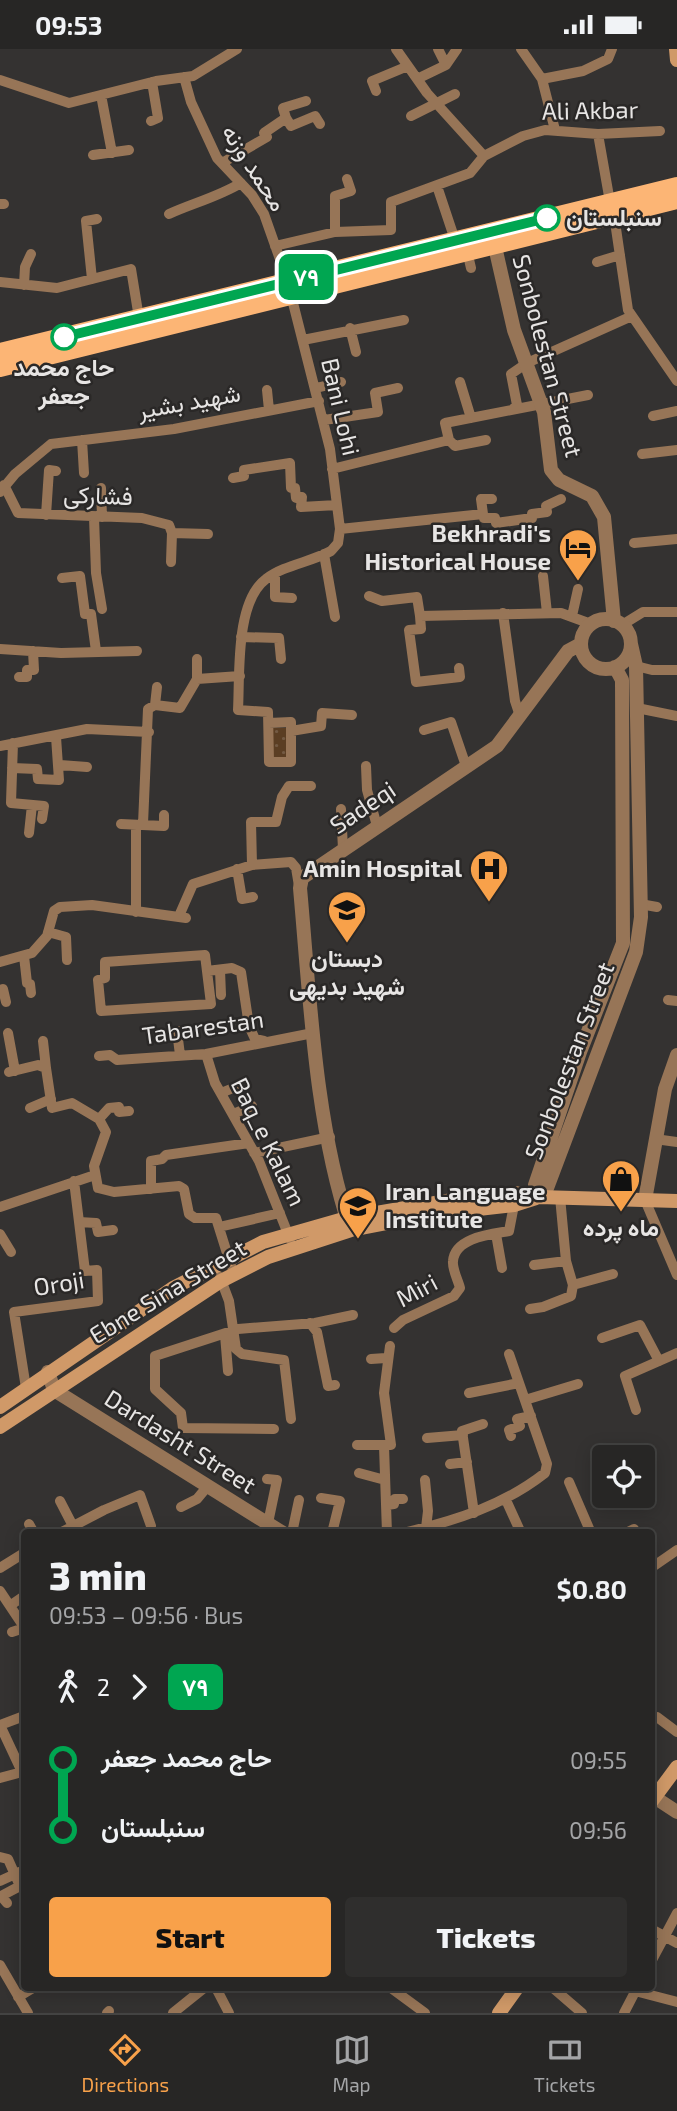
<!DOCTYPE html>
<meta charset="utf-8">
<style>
:root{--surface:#272625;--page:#2f2e2d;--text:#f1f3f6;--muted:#a4a5a7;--line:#434342;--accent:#f8a14a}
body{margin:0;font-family:"Exo 2",Vazirmatn,sans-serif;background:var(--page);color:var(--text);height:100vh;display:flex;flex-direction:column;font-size:26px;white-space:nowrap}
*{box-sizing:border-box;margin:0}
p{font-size:23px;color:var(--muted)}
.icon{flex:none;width:38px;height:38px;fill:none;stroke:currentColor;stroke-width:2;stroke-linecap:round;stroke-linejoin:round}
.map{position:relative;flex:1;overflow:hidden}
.panel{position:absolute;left:21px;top:1480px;width:634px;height:462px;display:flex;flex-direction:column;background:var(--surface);border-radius:7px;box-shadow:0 4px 18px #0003,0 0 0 2px var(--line)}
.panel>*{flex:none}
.badge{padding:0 14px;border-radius:10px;font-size:24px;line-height:46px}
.fabs{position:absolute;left:592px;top:1396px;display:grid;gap:14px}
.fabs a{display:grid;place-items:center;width:63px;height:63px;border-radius:7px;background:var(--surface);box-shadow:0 4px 18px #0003,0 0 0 2px var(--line);font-size:35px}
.map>.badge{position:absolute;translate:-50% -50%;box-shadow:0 0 0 4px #fff}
.legs{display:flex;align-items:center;gap:10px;height:77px;padding:0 28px;font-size:23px}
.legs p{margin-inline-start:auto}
.overview{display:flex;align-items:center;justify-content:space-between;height:119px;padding:0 28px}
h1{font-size:38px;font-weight:800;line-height:52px}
.primary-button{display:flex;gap:14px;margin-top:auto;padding:14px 28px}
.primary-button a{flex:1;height:80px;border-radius:7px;background:var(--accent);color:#111;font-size:28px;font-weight:800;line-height:80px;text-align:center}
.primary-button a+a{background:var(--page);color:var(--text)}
ul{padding:0 28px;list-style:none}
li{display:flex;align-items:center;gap:24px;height:70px;font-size:26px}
li i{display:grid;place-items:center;width:10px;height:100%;margin:0 9px;background:currentColor}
li i::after{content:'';width:18px;height:18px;margin:-9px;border:5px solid;border-radius:50%;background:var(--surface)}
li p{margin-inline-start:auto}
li:first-child i{background:linear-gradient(#0000 50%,currentColor 0)}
li:last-child i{background:linear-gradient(currentColor 50%,#0000 0)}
.status{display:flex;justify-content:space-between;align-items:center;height:49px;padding:0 35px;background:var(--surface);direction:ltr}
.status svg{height:19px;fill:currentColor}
.tabs{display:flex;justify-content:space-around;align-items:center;height:98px;border-top:2px solid var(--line);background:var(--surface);font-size:19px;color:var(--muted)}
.tabs a{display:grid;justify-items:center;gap:4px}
.tabs .selected{color:var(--accent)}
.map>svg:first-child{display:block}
.park{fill:url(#park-dots)}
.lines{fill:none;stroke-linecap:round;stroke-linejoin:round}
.minor{stroke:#977557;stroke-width:10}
.tertiary{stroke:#977557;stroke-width:14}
.secondary{stroke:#d09968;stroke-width:14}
.primary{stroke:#fcb575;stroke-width:18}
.line-1-casing{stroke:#fff;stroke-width:16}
.line-1{stroke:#00a651;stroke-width:10}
.stop-1-dot{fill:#fff;stroke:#00a651;stroke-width:3.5}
.labels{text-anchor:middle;stroke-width:5;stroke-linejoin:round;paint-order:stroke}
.street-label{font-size:24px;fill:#e7e5e4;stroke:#2a2827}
.stop-label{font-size:24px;font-weight:bold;fill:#e7e5e4;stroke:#2a2827;text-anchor:start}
.poi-label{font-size:24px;font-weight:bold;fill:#e7e5e4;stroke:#2a2827;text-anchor:end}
</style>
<div class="status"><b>09:53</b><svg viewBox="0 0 49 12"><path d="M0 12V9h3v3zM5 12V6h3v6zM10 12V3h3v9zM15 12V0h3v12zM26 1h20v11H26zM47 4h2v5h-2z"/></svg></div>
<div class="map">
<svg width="677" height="1964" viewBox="0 0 677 1964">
<defs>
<pattern id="park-dots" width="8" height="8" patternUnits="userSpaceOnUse" patternTransform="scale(1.75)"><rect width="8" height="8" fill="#5b3e23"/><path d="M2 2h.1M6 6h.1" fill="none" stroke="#735a43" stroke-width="1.8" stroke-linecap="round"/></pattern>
</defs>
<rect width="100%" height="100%" fill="#343231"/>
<path class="park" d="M272,679H286V709H272Z"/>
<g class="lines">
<path class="minor" d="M396,0L427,44L484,107
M438,0L446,16
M521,0L542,30L555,81
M184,28L191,53L217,109L252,146L264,165L288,233
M417,30L446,16L457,0
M542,30L583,22L608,10L612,0
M0,31L69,54L156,32L193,27L237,0
M376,42L372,32L408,17
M101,46L112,104
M411,67L455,45
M286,69L283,59L306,52
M151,72L158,69L152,33
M598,85L610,153
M93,106L129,101
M222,114L267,88L264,84L286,69L291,77L315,67L320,75
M437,137L455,191
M0,155H4
M169,165C193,154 218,148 241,134
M614,166L628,261L677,332
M335,183V147L351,142L347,130
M275,197L335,183L391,181V153L470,124L484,107L523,87L545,81L598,85L660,82
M467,202L471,219
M597,213L620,206
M92,230L86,172L97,170
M0,233L57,239L131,220L139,269
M24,236L25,218L31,205
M350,279L356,303
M303,291L404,271
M460,333L471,369
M316,339L341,333
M267,341L269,361
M512,361L517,356L511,325L527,314L632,267
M653,367L677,362
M324,371L378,363L375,344L398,339
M82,391L84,424
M449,391L455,397L486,391
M642,405L677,401
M332,420L449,391L445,374L588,346
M233,429L244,427V421L290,414L291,439H295L296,449L302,448L301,458L337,456
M4,436L18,464L142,469L169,476L172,484L171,513
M101,439L102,468
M0,443L15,425L51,395L174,380L319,352
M483,465L481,450H492
M46,466L49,421L56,422
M94,468L96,524L102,560
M340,480L483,465L484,469H495L496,474L532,469V465L547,463L546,457L561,450
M172,484L208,485
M634,494L677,490
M324,505L335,568
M275,525V548L292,549
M543,527L547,564
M62,529L80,527L85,565H91L96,602
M369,547L382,552L417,548L420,567L561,564L591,575
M503,564L515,652L520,667
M420,567L421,580L409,581L416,633L460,628L459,619
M572,567L578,540
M622,576L643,563H677
M241,588L279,589L281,610
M0,600L61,604L137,602
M636,617L652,621H677
M19,628H27V621H34L33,602
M197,630V610
M155,656L157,638
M637,659L677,667
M269,674L291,673V713H269L268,663L238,661C240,626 235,553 266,530C284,516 311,513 331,502L338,494L340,480L330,400L291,246
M424,681L451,673L466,717
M291,682L321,677L322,664L352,666
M13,694L11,754L44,757L42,770
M0,697L87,680L149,683
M60,716L87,718
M366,717L367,741L377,777
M12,719L37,720L38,730L59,731L56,688
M341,760L343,800
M121,775L164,777V766
M143,775L148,660L155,656L180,659L197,630L240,627
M29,784L32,756
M252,816L251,773H276L282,748L289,737H311
M237,820L242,850L253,848
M640,855L657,858
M136,863V777
M179,867L193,835L252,816L291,813L296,819L299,837
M48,883L66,888L67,911
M205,906L211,955L101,962L98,931L105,929V913Z
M24,907L27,934L30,935L31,944
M0,913L32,904L47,887L54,862L60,858L92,856L186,869
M220,921L221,946
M207,922L232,919L241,923L249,977L255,990L264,992
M0,941L3,940L6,953
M668,951L677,952
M8,984L15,1022
M43,992L46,1019
M206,1005L215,1034L259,1112L290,1190
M180,1006L177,982H184
M99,1007L110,1006L117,1011L206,1005L313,984
M9,1023L38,1016L46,1019L52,1059L72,1054L99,1070L106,1083L94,1117L98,1139L114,1143L179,1137L184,1140L189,1165L195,1169H216L231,1217
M221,1044L238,1037
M30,1059L51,1050
M233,1065L252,1057
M99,1070L109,1059L119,1058V1063L129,1062
M655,1090L677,1093
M254,1104L330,1088
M151,1140V1112L162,1110L166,1106L249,1094
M645,1151L677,1226
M0,1158L95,1126
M79,1173L96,1174L98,1183L113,1181
M219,1178L280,1164
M0,1185L11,1203
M496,1185L502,1219
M534,1216L566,1212
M220,1228L229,1252L236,1300L242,1305L284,1311L291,1370
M573,1236L613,1225
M530,1260L543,1258L571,1247L573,1236L566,1212L560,1148
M310,1274L317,1283L328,1337L335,1336
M394,1279L403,1271L454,1247L460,1239C458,1231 452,1220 453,1212C455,1188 492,1185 509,1182L514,1156
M225,1286L228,1322
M602,1289L640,1276L659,1312
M371,1310L386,1309
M26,1339L14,1263L98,1252L97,1221L85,1222L74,1132
M469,1344L519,1334
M525,1351L578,1335
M636,1361L625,1327L677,1304
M274,1380L183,1379L181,1364L155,1340V1307L238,1280L315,1274L353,1266
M511,1387L509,1381L520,1377L517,1370L531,1367
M427,1389L463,1386
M357,1396H391L384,1344L390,1297
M384,1397L387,1484
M450,1415L467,1413
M359,1424L385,1431
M267,1430L277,1431L268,1474
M425,1431L428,1462L426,1479
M569,1433L591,1484
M321,1449L340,1452L332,1484
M506,1451L521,1484
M60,1452L73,1477
M387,1456L394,1455L395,1450H403
M181,1458L197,1450L207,1438
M474,1464L462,1382L483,1375
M29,1475L34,1484
M60,1484L104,1461L140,1446L151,1477
M292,1484L299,1451
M403,1484C454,1472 503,1457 545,1424L547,1415L509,1305
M626,1484L634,1480L636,1484
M0,1519L24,1504
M651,1519L677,1501
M0,1542L24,1578
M11,1556L24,1547
M12,1583L24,1579
M657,1668L677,1683
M0,1676L24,1667
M0,1729L22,1723L0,1676
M0,1808L8,1810L20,1837L1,1847L7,1854
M0,1832L24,1821
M651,1880L677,1894
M651,1913L677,1864
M0,1916L28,1964
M216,1939L229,1964
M391,1939L425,1964
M553,1939L582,1964
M635,1942L677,1953
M18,1948L33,1939
M107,1964L109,1962
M173,1964L204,1939
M624,1964L637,1939"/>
<path class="tertiary" d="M493,189L514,281L544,363L551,421L559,431L592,447L604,468L614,572
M581 595a25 25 0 1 1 50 0a25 25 0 1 1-50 0Z
M615,618L622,631L623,894L580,1003L535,1136L539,1148L547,1139L636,903L641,868L636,617L631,595
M645,1151L665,1040L677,1006
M350,1179C315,1075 310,949 300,839L302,829L497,697L568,602L581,595
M48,1323L54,1341L283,1484
M651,1746L677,1763"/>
<path class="secondary" d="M676,0L677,11
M0,1358L173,1239L263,1193L347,1169L476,1147L514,1144L539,1148L677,1152
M0,1378L221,1232L268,1208L351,1181L434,1165L514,1156L536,1149
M651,1753L677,1718
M499,1964L517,1939"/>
<path class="primary" d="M0,303L677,137
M0,319L677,151"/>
</g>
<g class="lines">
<g class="line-1-casing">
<path id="line-1" d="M64,288L547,169"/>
</g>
<use href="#line-1" class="line-1"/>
</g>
<defs>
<g id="hotel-pin" transform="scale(2.0125)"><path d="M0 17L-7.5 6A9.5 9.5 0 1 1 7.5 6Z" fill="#f8a14a" stroke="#2a2827"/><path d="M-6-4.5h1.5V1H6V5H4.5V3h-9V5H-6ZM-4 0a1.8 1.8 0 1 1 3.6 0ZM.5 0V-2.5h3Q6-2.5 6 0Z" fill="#111"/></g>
<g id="hospital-pin" transform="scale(2.0125)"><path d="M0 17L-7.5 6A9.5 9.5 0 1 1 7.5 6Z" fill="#f8a14a" stroke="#2a2827"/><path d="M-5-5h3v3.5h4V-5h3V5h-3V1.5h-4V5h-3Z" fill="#111"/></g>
<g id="school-pin" transform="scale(2.0125)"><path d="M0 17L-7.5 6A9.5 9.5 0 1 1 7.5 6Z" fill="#f8a14a" stroke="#2a2827"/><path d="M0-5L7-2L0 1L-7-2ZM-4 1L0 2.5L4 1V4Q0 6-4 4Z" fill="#111"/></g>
<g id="shop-pin" transform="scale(2.0125)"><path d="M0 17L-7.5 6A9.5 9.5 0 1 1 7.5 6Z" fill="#f8a14a" stroke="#2a2827"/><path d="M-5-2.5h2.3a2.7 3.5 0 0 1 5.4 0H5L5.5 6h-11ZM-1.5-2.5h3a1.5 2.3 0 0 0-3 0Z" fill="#111"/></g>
</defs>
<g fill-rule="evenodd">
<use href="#hotel-pin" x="578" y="499"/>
<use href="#hospital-pin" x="489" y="820"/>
<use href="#school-pin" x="347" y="861"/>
<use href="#shop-pin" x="621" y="1130"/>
<use href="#school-pin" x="358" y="1157"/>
</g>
<g class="stop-1-dot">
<circle cx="547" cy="169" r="12"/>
<circle cx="64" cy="288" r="12"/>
</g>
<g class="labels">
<g class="street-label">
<text transform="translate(590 62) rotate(-1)" y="8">Ali Akbar</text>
<text transform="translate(254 119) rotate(57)" y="8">محمد وزنه</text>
<text transform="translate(547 307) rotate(75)" y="8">Sonbolestan Street</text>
<text transform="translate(189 353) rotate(-10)" y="8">شهید بشیر</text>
<text transform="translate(340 358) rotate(77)" y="8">Bani Lohi</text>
<text transform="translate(98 447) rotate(2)" y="8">فشارکی</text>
<text transform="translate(363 759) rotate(-34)" y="8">Sadeqi</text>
<text transform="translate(203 979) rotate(-8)" y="8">Tabarestan</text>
<text transform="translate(570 1012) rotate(-69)" y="8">Sonbolestan Street</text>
<text transform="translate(268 1093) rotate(64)" y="8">Baq_e Kalam</text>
<text transform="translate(59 1235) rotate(-9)" y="8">Oroji</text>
<text transform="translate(417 1242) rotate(-28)" y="8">Miri</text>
<text transform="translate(168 1243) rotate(-31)" y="8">Ebne Sina Street</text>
<text transform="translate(180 1393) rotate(32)" y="8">Dardasht Street</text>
</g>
<g class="stop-label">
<text x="566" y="177">سنبلستان</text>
<text x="64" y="327" text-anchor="middle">حاج محمد<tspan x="64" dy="28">جعفر</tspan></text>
</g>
<g class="poi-label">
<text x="551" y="493">Bekhradi's<tspan x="551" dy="28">Historical House</tspan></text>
<text x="462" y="828">Amin Hospital</text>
<text x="347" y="918" text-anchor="middle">دبستان<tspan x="347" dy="28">شهید بدیهی</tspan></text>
<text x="385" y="1151" text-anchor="start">Iran Language<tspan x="385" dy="28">Institute</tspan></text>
<text x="621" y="1187" text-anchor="middle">ماه پرده</text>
</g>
</g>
</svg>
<div class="fabs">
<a><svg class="icon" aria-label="locate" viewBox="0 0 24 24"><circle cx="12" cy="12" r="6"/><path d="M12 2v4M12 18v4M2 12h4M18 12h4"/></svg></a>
</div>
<b class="badge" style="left:306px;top:228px;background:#00a651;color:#fff">۷۹</b>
<section class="panel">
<div class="overview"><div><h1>3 min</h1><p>09:53 – 09:56 · Bus</p></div><b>$0.80</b></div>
<div class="legs"><svg class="icon" aria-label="walk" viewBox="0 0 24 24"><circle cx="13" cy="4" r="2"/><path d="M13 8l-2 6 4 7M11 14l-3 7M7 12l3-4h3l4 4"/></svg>2<svg class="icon" aria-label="forward" viewBox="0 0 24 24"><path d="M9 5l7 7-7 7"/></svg><b class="badge" style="background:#00a651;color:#fff">۷۹</b></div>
<ul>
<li><i style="color:#00a651"></i><b>حاج محمد جعفر</b><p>09:55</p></li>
<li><i style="color:#00a651"></i><b>سنبلستان</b><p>09:56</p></li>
</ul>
<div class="primary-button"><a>Start</a><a>Tickets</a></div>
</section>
</div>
<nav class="tabs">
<a class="selected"><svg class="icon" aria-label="directions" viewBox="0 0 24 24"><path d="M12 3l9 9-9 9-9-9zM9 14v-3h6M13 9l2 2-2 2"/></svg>Directions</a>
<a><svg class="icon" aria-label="map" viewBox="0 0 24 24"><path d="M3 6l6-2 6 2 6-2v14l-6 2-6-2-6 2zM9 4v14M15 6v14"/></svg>Map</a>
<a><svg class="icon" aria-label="tickets" viewBox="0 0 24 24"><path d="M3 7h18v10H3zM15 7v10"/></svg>Tickets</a>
</nav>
